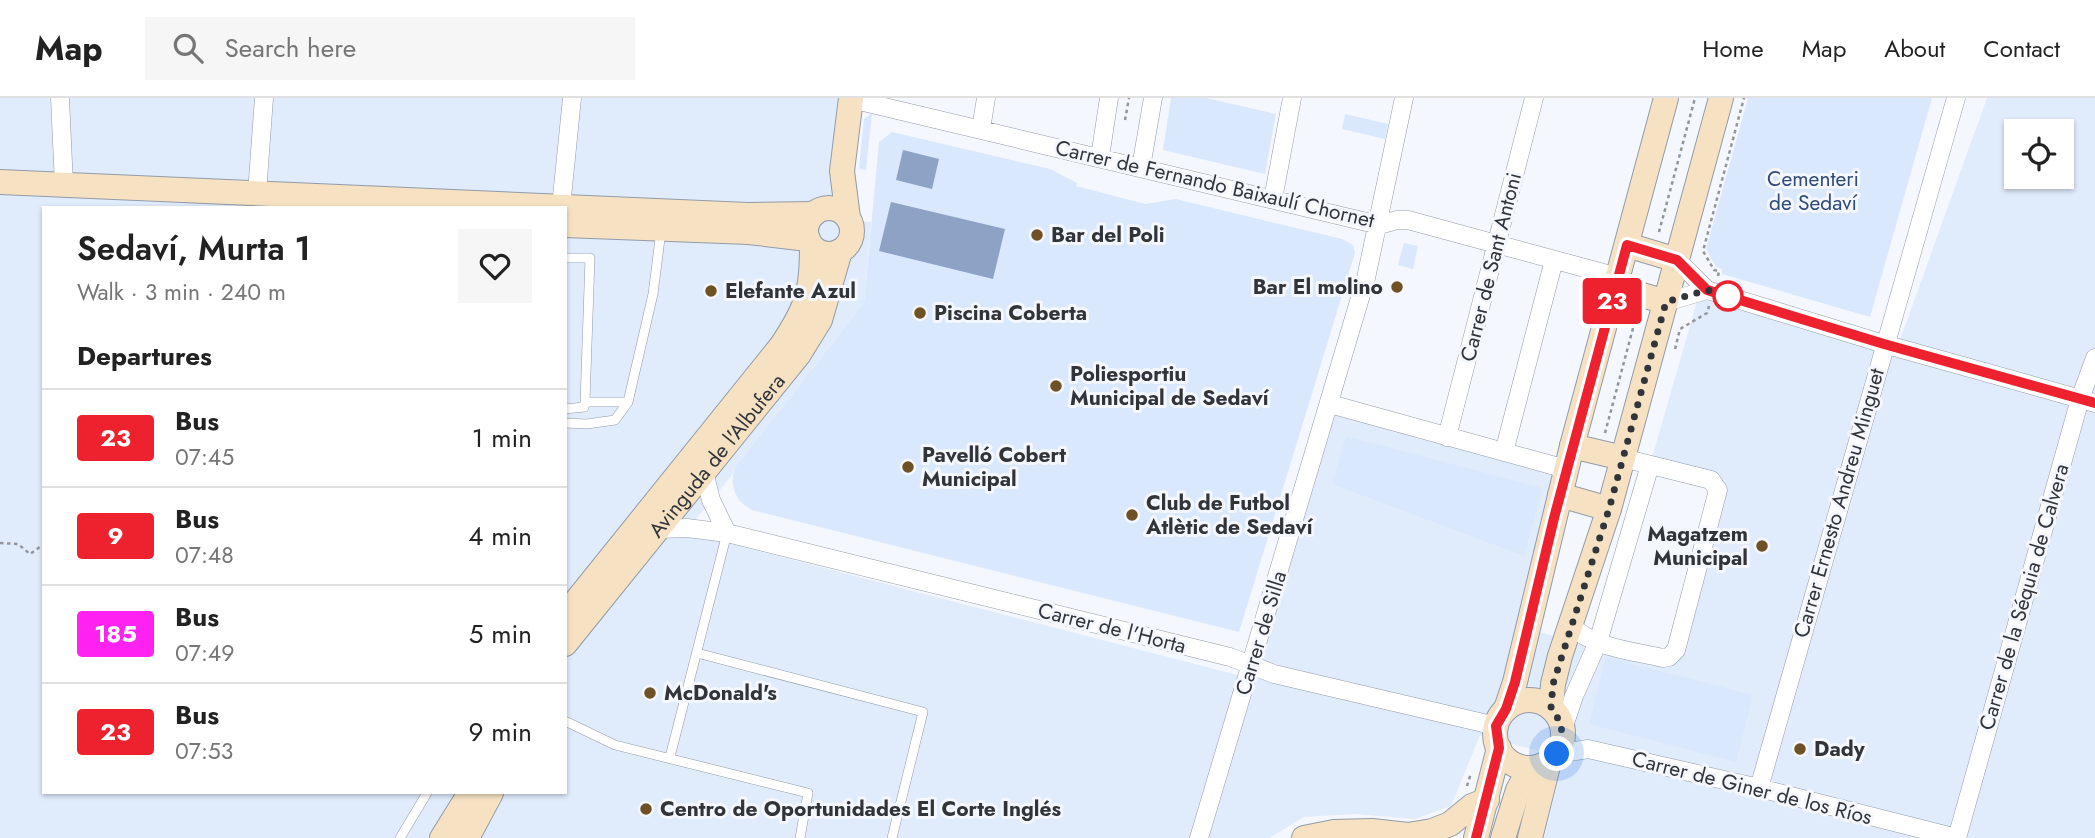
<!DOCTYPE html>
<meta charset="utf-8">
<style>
:root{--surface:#fff;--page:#f6f6f6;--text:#222;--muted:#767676;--line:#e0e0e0}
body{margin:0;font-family:Jost,sans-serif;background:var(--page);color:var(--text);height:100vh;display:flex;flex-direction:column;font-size:26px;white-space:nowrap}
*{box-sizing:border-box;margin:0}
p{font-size:23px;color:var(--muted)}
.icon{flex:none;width:38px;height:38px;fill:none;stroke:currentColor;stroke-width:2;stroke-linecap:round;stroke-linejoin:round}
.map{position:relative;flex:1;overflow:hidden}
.panel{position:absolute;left:42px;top:108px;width:525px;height:588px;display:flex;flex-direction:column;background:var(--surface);border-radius:0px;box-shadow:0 2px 5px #0004}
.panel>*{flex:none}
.badge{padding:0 14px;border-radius:5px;font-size:24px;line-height:46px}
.controls{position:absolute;left:2004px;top:21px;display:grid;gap:14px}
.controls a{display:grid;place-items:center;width:70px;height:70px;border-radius:0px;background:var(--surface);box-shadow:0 2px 5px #0004;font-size:35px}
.you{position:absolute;width:35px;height:35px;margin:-18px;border:5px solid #fff;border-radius:50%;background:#1a73e8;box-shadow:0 0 0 10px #1a73e833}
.map>.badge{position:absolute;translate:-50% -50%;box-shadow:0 0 0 4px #fff}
h2{padding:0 35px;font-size:26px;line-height:63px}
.round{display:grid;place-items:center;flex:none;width:74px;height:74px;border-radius:0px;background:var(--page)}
.summary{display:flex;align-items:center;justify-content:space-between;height:119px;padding:0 35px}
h1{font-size:33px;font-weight:600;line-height:52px}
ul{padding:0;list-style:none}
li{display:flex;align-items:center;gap:21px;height:98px;padding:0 35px;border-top:2px solid var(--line)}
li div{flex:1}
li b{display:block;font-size:26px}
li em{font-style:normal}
li .badge{min-width:77px;font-weight:700;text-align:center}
header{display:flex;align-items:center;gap:42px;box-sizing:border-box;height:98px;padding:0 35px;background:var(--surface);border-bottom:2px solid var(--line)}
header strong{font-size:33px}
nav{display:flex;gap:38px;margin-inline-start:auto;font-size:24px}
.search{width:490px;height:63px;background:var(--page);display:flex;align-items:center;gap:18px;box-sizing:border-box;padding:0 24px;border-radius:0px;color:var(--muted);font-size:26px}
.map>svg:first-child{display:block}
.built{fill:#e0ebfc;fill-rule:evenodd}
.green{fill:#dae8fe}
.water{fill:#8da2c5}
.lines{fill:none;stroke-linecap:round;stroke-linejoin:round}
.lane-casing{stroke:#929ba8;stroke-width:10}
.street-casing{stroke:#929ba8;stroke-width:19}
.secondary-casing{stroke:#929ba8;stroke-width:26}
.path{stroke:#92969b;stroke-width:2.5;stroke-dasharray:3.5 3.5;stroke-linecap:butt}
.lane{stroke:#fff;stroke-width:9}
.street{stroke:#fff;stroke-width:18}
.secondary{stroke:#f6e2c3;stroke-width:24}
.line-casing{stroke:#fff;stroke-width:16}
.line{stroke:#ed222e;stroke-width:10}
.walk{stroke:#31353a;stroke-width:7;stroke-dasharray:0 12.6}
.poi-dot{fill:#6e5125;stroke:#f4f7fd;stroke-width:2.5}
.stop-dot{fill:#fff;stroke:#ed222e;stroke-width:3.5}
.labels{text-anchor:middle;stroke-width:6;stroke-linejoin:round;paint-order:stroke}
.park-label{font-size:21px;fill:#2f4b7a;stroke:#f4f7fd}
.street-label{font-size:21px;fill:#31353a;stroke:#f4f7fd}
.poi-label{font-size:21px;font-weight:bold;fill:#31353a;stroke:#f4f7fd;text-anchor:start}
</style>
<header>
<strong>Map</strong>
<div class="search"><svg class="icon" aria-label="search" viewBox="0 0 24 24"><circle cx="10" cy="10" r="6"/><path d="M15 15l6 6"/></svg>Search here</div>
<nav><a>Home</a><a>Map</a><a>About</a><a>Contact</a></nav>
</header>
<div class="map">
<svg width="2095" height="740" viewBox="0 0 2095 740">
<rect width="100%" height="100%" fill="#f4f7fd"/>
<path class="built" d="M0,0H851L841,122L871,124L864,205L736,368L732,377L685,434L1249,580L1330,306L1566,371L1528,531L1561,540L1669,559L1718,392L1650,367L1698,200L1895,256L1987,0H2095V740H1544L1564,660L1480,637L1451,708L1415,721L1355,716L1304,719L1269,740H0ZM2016,33H2062V79H2016ZM44,110H565V695H44Z"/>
<path class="green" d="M1171,0H1206L1276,16L1265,76L1163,52Z
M1748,0H1932L1870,219L1722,176V171L1716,169L1706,151Z
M872,15L866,72L859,71L864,21Z
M1345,16L1388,26L1385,41L1342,31Z
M892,34L1050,71L1077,85L1076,88L1145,106L1176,101L1342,141L1353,147L1355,155L1239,534L752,412C735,403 728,386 736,368L864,205L879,44Z
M1404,145L1418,148L1413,171L1398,167Z
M1346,338L1542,390L1524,458L1332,386Z
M1606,559L1753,597L1736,664L1589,626Z"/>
<path class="water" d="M903,52L939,61L932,91L896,82Z
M891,104L1005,131L993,181L879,153Z"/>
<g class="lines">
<g class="lane-casing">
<path id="lane" d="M565,160H590L585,304L584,309L565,311
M585,304H628
M565,325L587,326L615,322L628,304L653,196L661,133
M697,555L923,614L892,740
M565,623L615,647L808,695L800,740
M670,659L727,435
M400,740L427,695"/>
</g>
<g class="street-casing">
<path id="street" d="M60,0L64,87
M851,1L1379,127L1397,122H1408L1618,179
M981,31L986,0
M1100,59L1109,0
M1141,69L1153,0
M257,95L264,0
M1273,101L1292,0
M561,109L572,0
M1677,162L1707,192
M1666,204L1707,192L1884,246L2095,305
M1330,306L1566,371
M1447,339L1534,0
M1504,354L1554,162
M704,374L711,402L727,435
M658,431L687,430L727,435L1230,559L1274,576L1496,628
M1571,528C1595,550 1633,553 1663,560L1669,559L1676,552L1718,392L1711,382L1623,360
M1563,631L1574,598L1598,544L1650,367
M1557,656L1588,651L1759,690L1957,740
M1759,690L1956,0
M1199,740L1366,180L1404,0
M1957,740L2080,301L2095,260"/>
</g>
<g class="secondary-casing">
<g id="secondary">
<path d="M0,84L748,117L814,116"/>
<circle cx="829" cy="133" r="23"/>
<path d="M848,120L842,73L851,0"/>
<path d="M565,127L749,134L808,141"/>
<path d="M1627,147L1677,162"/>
<path d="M1615,189L1666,204"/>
<path d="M1572,348L1623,360"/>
<path d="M1560,397L1609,411"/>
<path d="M565,517L782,247C807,209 812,195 812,149"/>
<path id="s1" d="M565,546L799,256L820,222L840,153"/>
<circle cx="1529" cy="636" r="34"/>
<path d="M1551,610L1553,586L1560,558L1609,411L1721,0"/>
<path d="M1506,611L1515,584L1572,348L1666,0"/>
<path d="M442,740L470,695"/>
<path d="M467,740L491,695"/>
<path d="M1304,740L1334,734L1372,733L1408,737L1432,733L1450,726L1472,708L1487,702"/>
<path d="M1476,740L1499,650"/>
<path d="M1503,740L1518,692L1530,670"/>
<path d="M1530,740L1549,664"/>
</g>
</g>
<path class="path" d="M1125,22L1129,0
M1659,134L1695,0
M1718,178L1719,173L1714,172L1703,153L1744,0
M1675,251L1680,231L1707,215L1709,208
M1605,335L1636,219
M0,445L18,446L30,456L44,446
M1467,688L1471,675"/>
<use href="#lane" class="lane"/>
<use href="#street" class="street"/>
<use href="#secondary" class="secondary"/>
</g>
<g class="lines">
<g class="line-casing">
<path id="line" d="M1476,740L1499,650L1496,628L1506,611L1515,584L1554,420L1627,147L1677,162L1707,192L1884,246L2095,305"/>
</g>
<use href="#line" class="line"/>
<path class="walk" d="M1557,656C1565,638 1563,625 1551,610L1553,586L1609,411L1666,204L1707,192L1728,198"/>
</g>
<g class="poi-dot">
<circle cx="1037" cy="137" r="7"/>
<circle cx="1397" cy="189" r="7"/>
<circle cx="711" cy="193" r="7"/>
<circle cx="920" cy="215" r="7"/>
<circle cx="1056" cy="288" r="7"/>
<circle cx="908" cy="369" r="7"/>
<circle cx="1132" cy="417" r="7"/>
<circle cx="1762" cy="448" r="7"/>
<circle cx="650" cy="595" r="7"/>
<circle cx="1800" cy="651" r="7"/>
<circle cx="646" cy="711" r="7"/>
</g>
<circle class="stop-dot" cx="1728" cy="198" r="14"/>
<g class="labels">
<g class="park-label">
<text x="1813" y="88">Cementeri<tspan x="1813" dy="24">de Sedaví</tspan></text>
</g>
<g class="street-label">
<text transform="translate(1215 86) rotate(13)" y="7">Carrer de Fernando Baixaulí Chornet</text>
<text transform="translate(1491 169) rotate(-76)" y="7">Carrer de Sant Antoni</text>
<text dy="7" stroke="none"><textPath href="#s1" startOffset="242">Avinguda de l'Albufera</textPath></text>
<text transform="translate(1839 405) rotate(-74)" y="7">Carrer Ernesto Andreu Minguet</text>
<text transform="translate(2024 499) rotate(-74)" y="7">Carrer de la Séquia de Calvera</text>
<text transform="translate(1112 530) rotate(14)" y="7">Carrer de l'Horta</text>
<text transform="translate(1261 535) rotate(-73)" y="7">Carrer de Silla</text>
<text transform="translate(1752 690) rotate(14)" y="7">Carrer de Giner de los Ríos</text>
</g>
<g class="poi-label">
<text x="1051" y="144">Bar del Poli</text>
<text x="1383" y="196" text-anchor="end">Bar El molino</text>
<text x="725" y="200">Elefante Azul</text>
<text x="934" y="222">Piscina Coberta</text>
<text x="1070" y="283">Poliesportiu<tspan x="1070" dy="24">Municipal de Sedaví</tspan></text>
<text x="922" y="364">Pavelló Cobert<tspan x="922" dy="24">Municipal</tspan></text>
<text x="1146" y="412">Club de Futbol<tspan x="1146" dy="24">Atlètic de Sedaví</tspan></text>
<text x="1748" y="443" text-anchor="end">Magatzem<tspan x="1748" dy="24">Municipal</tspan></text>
<text x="664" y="602">McDonald's</text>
<text x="1814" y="658">Dady</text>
<text x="660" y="718">Centro de Oportunidades El Corte Inglés</text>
</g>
</g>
</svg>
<div class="controls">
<a><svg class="icon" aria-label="locate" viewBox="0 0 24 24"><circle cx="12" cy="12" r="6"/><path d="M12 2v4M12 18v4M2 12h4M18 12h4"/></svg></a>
</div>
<div class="you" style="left:1557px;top:656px"></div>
<b class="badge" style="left:1612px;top:203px;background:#ed222e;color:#fff">23</b>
<section class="panel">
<div class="summary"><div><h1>Sedaví, Murta 1</h1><p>Walk · 3 min · 240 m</p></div><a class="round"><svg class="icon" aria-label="heart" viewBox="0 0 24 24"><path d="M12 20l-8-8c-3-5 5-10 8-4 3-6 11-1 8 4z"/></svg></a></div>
<h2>Departures</h2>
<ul>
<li><span class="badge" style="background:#ed222e;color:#fff">23</span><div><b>Bus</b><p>07:45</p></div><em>1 min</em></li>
<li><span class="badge" style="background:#ed222e;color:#fff">9</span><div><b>Bus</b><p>07:48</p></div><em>4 min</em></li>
<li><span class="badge" style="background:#ff22f1;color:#fff">185</span><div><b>Bus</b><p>07:49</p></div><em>5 min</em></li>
<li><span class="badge" style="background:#ed222e;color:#fff">23</span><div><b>Bus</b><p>07:53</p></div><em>9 min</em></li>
</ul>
</section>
</div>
